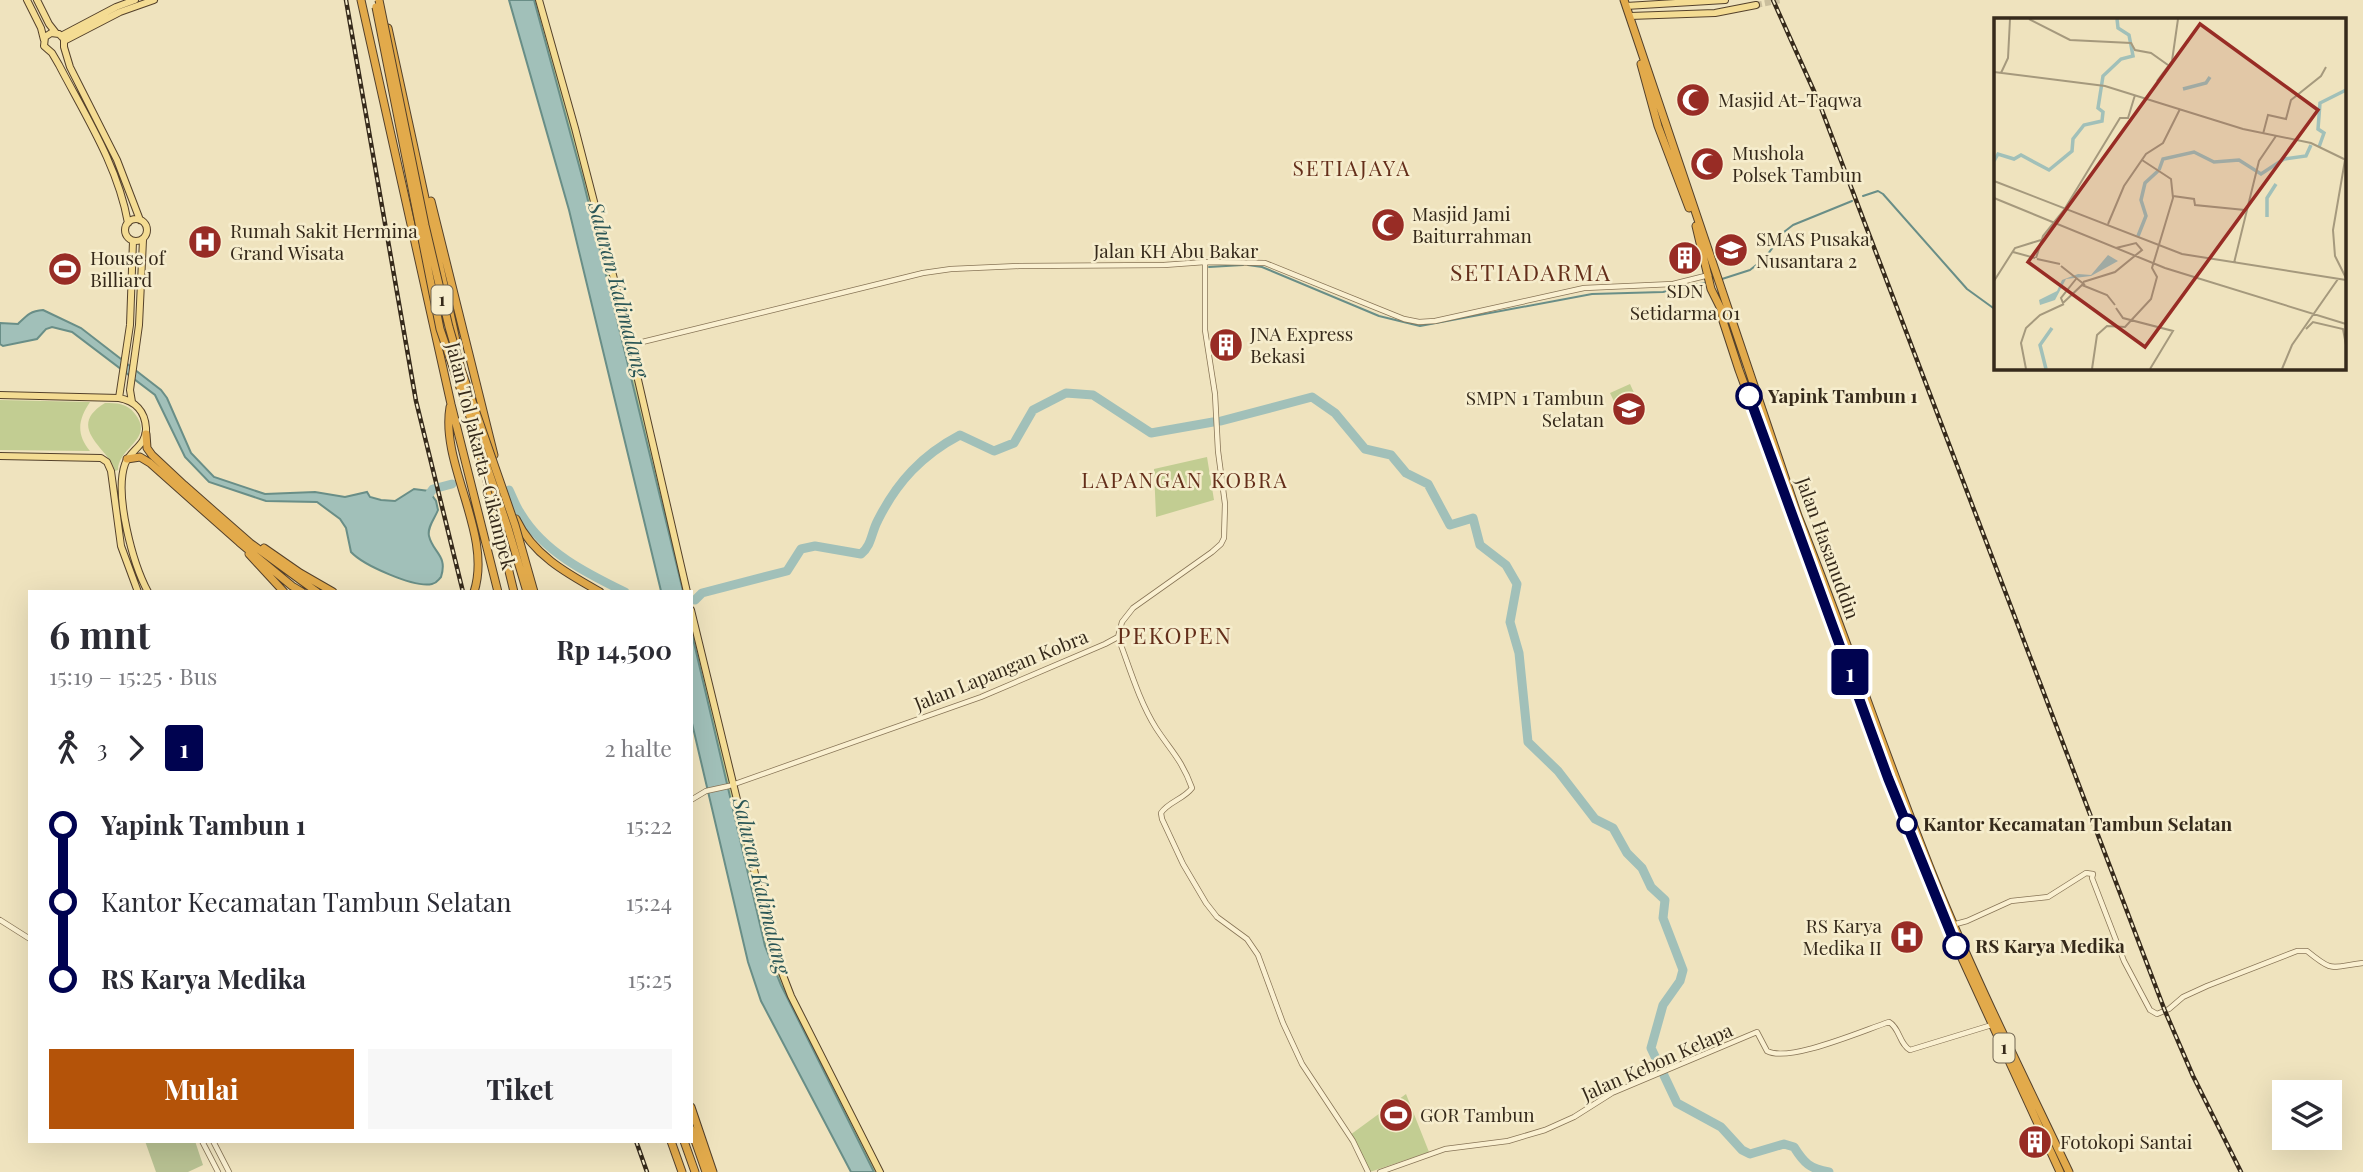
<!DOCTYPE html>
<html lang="id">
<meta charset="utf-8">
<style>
:root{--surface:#fff;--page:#f7f7f7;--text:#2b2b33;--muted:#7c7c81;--accent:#b45309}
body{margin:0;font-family:"Playfair Display",serif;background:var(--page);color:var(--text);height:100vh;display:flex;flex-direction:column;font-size:26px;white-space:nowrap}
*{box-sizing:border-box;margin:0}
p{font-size:23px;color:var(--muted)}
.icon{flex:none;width:38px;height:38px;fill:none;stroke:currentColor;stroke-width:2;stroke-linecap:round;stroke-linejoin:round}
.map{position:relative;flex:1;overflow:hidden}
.side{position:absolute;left:28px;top:590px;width:665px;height:553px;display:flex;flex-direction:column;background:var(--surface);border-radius:0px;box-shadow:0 7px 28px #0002}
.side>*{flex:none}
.badge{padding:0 14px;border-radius:5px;font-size:24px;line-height:46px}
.controls{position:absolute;left:2272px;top:1080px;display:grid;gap:14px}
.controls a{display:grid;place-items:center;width:70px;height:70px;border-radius:0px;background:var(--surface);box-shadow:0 7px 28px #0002;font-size:35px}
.map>.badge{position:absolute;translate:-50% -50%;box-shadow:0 0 0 4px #fff}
.legs{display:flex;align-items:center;gap:10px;height:77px;padding:0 21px;font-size:23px}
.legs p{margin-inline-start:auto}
.overview{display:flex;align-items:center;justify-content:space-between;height:119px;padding:0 21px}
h1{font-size:38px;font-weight:700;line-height:52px}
.button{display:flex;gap:14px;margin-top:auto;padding:14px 21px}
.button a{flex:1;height:80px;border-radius:0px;background:var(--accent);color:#fff;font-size:28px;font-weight:700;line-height:80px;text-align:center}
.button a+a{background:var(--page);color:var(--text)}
ul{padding:0 21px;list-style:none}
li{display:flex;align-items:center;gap:24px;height:77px;font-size:26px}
li i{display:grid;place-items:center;width:10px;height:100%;margin:0 9px;background:currentColor}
li i::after{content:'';width:18px;height:18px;margin:-9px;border:5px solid;border-radius:50%;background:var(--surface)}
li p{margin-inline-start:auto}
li:first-child i{background:linear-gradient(#0000 50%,currentColor 0)}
li:last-child i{background:linear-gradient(currentColor 50%,#0000 0)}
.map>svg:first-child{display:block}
.green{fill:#c2cd92}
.cemetery{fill:#b8c192}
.water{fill:#a1c0b9;stroke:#698e87;stroke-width:2}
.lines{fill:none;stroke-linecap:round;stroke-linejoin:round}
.stream{stroke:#698e87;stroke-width:2}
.river{stroke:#a1c0b9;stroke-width:9}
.major-tunnel{stroke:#cabe9d;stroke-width:6;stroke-dasharray:6 3;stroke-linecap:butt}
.minor-casing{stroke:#877456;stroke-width:6}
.major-casing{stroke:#54412b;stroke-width:8}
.highway-casing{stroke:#54412b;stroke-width:9}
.minor{stroke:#faf0d1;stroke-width:4.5}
.major{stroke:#f4dc93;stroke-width:6}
.highway{stroke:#e2aa4b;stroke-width:7}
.rail-casing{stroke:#362a1b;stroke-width:4.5}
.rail{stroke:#f6edcd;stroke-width:2;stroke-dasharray:5;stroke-linecap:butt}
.highway-bridge-casing{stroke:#54412b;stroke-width:9;stroke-linecap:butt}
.highway-bridge{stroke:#e2aa4b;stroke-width:7}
.line-1-casing{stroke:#fff;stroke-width:16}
.line-1{stroke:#000350;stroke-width:10}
.stop-1-dot{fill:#fff;stroke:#000350;stroke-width:3.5}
.labels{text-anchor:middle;stroke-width:5;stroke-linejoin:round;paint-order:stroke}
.shield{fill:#f6edcd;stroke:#706450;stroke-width:2}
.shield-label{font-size:18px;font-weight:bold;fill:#362a1b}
.poi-label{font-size:19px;fill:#362a1b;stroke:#f6edcd;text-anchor:start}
.street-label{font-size:19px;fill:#362a1b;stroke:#f6edcd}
.stop-label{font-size:19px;font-weight:bold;fill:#362a1b;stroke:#f6edcd;text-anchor:start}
.neighbourhood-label{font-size:21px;letter-spacing:2px;fill:#642e1a;stroke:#f6edcd}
.water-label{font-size:21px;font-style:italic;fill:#2a5656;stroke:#f6edcd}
.quarter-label{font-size:23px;letter-spacing:2px;fill:#642e1a;stroke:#f6edcd}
.inset-river{fill:none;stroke:#a1c0b9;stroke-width:3.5}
.inset-road{fill:none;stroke:#a5997d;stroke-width:2}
.view{fill:#982c25;fill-opacity:0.15;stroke:#982c25;stroke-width:3.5}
.inset-edge{fill:none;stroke:#362a1b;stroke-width:3.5}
</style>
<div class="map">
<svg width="2363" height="1172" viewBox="0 0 2363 1172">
<rect width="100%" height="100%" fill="#efe3be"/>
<path class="green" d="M534,0H539L628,335L626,346L633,357L687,591H682L587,199Z
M1630,384L1645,417L1626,426L1610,393Z
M0,400L90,402C78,420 76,434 90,451L0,450Z
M105,403C117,403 127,403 135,414C155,439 118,447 118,470L115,471C110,449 64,428 105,403Z
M1207,457L1214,500L1156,517L1154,469Z
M691,610L730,770L729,786L737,799L781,973L880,1172H874L781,985L765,946L691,631Z
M1406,1094L1429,1152L1370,1172L1350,1135Z"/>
<path class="cemetery" d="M145,1141H195L203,1165L188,1172H156Z"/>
<path class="water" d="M509,0H534L583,180L683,591H661L569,210Z
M43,310L81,328L161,390L167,398L191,453L214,477L265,494L315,492L345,497L367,492L370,497L381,500L395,501L414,489L429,491L436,501L438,510C435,518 427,527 429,536C433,553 448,555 441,577C438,580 437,583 432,584C414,588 363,565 351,552L346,528L340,519L317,502L266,501L209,482L185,457L155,395L72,332L52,327L46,329L37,339L3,346L0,344V323L18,324C27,315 30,311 43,310Z
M691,630L765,946L781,985L874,1172H851L761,1001L748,962L691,719Z"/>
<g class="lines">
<path class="stream" d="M1863,196L1878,191L1883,194L1967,289L1996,310
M1248,265L1262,267L1379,316L1420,326L1592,294L1663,292L1704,283
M1209,267L1243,265
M1722,279L1750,270L1765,258L1784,232L1793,225L1852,201"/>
<path class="river" d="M1221,421L1312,397L1335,413L1365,449L1391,455L1406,473L1428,484L1450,525L1473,518L1480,545L1506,565L1517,584L1510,622L1519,653L1528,742L1558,771L1595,819L1613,828L1627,853L1642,868L1651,887L1665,900L1663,918L1683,970L1680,981L1663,1005L1651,1048L1677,1103L1721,1127L1742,1150L1750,1154L1784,1144L1794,1147C1804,1163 1810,1169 1829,1172
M509,490C513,498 516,507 521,514C544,552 586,573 625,592
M430,493L433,489L452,484
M695,600L702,593L787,571L801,549L815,546L861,554C872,545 871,533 878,520C897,482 922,455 960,435L994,451L1014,443L1033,410L1066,393L1093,395L1151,433L1213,422"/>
<path class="major-tunnel" d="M1756,5L1781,0"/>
<g class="minor-casing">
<path id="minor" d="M630,345L923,273L951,269L1019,266L1164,265L1205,262L1265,263L1404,319L1419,322L1435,321L1584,288L1673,284L1709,275
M1118,637C1129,666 1139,701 1156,728C1171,751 1182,760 1192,788C1184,799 1168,802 1161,813L1162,819L1183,864L1206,903L1217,917L1247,939L1258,955L1283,1023L1302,1064L1353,1141L1368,1172
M691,800L706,791L729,786L981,697L1105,644L1118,637L1122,622L1133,608L1212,552L1221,544L1224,538L1225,504L1218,451L1215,394L1205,330V262
M0,920L30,939
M1952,925L1967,921L2011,901L2048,897L2086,873L2093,874L2092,878L2124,961L2150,1010L2157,1014L2169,1009L2183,997L2207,986L2297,951H2307C2334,973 2330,967 2363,963
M202,1141L218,1172
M213,1141L229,1172
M1380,1172L1445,1149L1508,1141L1545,1130L1574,1117L1612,1093L1757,1032L1767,1051C1789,1063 1864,1030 1889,1022C1900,1028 1899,1044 1910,1050L1995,1024"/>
</g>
<g class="major-casing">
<path id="major" d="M27,0L41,28L44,40
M37,0L49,24L56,33
M539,0L575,128L621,306L687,592
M1626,6L1725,0
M1630,16L1715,13L1756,5
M61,36L116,7L135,0
M64,41L120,12L154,0
M125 230a11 11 0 1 1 22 0a11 11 0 1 1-22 0Z
M128,223C118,166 85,115 59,65L52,53L44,46L45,37L51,33L59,34L64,39V47L70,67L117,160L140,220
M0,395L119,398C135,401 145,411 146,428C147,445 130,450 125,464C114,495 133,564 148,592
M119,398L130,325L133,241
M132,402L130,390L139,325L143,240
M0,456L101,458L107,462L111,471L121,546L138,592
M691,610L774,952L791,996L880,1172"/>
</g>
<g class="highway-casing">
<path id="highway" d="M361,0L451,404L498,592
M1624,0L1798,516C1846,636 1886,758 1934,878C1974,977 2023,1075 2069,1172
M388,28L457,345
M1641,64L1658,126L1689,208
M431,201L494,455
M1696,226L1711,289L1721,309L1723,321L1739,370L1866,718L1916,847L1955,943L2060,1172
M450,407C440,465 493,534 474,592
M146,434L147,448L152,455L184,485L250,543L317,592
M481,456L514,592
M127,459L140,457L150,463L239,542L292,586L302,592
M516,519C533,555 566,573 600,592
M264,548L300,573L333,592
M249,554L284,592
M691,1107L713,1172
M691,1129L706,1172
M671,1141L682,1172
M684,1141L695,1172"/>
</g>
<use href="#minor" class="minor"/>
<use href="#major" class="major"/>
<use href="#highway" class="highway"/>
<g class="rail-casing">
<path id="rail" d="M346,0L416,401L463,592
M1773,0L1818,100L1851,187L2165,1011L2193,1076L2241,1172
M636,1141L647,1172"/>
</g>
<use href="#rail" class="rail"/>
<g class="highway-bridge-casing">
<path id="highway-bridge" d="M379,0L425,225L449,327L462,372L515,525L534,592
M376,7L440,329L508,528L527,592"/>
</g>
<use href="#highway-bridge" class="highway-bridge"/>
</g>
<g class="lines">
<g class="line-1-casing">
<path id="line-1" d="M1749,396L1888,778L1956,946"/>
</g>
<use href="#line-1" class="line-1"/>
</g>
<defs>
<g id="mosque-disc" transform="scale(1.75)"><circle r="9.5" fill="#982c25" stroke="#f6edcd"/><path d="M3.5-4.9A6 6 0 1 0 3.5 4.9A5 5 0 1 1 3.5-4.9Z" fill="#fff"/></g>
<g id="hospital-disc" transform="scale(1.75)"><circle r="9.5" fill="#982c25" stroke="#f6edcd"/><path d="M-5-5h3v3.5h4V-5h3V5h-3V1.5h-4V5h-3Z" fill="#fff"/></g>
<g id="school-disc" transform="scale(1.75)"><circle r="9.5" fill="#982c25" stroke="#f6edcd"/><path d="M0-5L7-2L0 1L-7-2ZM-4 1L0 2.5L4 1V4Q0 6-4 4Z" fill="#fff"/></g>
<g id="building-disc" transform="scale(1.75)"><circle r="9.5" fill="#982c25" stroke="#f6edcd"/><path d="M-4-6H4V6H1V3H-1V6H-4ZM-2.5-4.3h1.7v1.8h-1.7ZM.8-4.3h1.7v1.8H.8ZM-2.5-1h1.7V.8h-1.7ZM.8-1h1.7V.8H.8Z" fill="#fff"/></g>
<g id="stadium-disc" transform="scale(1.75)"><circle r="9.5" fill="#982c25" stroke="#f6edcd"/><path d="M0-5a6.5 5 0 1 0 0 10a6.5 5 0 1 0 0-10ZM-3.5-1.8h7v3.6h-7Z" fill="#fff"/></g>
</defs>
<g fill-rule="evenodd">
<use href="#mosque-disc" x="1693" y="100"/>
<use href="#mosque-disc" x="1707" y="164"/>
<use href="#mosque-disc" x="1388" y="225"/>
<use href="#hospital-disc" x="205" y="242"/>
<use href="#school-disc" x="1731" y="250"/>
<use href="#building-disc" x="1685" y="258"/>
<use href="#stadium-disc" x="65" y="269"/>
<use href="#building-disc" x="1226" y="345"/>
<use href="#school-disc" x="1629" y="409"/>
<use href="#hospital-disc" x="1907" y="937"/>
<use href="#stadium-disc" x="1396" y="1115"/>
<use href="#building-disc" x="2035" y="1142"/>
</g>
<g class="stop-1-dot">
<circle cx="1749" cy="396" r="12"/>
<circle cx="1907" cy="824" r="9"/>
<circle cx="1956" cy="946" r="12"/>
</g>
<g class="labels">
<g class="shield">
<rect x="431.5" y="285.5" width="21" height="29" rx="5"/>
<rect x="1993.5" y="1033.5" width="21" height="29" rx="5"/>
</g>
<g class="shield-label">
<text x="442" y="306">1</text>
<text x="2004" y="1054">1</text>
</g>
<g class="poi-label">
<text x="1718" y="107">Masjid At-Taqwa</text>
<text x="1732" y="160">Mushola<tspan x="1732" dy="22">Polsek Tambun</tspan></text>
<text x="1412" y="221">Masjid Jami<tspan x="1412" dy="22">Baiturrahman</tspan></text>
<text x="230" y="238">Rumah Sakit Hermina<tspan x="230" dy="22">Grand Wisata</tspan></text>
<text x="1756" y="246">SMAS Pusaka<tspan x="1756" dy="22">Nusantara 2</tspan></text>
<text x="90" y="265">House of<tspan x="90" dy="22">Billiard</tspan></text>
<text x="1685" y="298" text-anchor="middle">SDN<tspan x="1685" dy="22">Setidarma 01</tspan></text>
<text x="1250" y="341">JNA Express<tspan x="1250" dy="22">Bekasi</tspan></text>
<text x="1604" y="405" text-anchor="end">SMPN 1 Tambun<tspan x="1604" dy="22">Selatan</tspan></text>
<text x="1882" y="933" text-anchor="end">RS Karya<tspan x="1882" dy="22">Medika II</tspan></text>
<text x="1420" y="1122">GOR Tambun</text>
<text x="2060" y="1149">Fotokopi Santai</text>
</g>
<g class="street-label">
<text x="1176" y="258">Jalan KH Abu Bakar</text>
<text transform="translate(481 456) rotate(76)" y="7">Jalan Tol Jakarta–Cikampek</text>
<text transform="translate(1828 548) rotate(70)" y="7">Jalan Hasanuddin</text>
<text transform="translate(1001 670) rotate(-22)" y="7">Jalan Lapangan Kobra</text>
<text transform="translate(1657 1062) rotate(-24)" y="7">Jalan Kebon Kelapa</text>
</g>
<g class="stop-label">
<text x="1768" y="403">Yapink Tambun 1</text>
<text x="1923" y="831">Kantor Kecamatan Tambun Selatan</text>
<text x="1975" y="953">RS Karya Medika</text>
</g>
<g class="neighbourhood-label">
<text x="1352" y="176">SETIAJAYA</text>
<text x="1185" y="488">LAPANGAN KOBRA</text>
</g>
<g class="water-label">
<text transform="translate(618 290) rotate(75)" y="7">Saluran Kalimalang</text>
<text transform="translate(761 886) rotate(76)" y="7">Saluran Kalimalang</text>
</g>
<g class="quarter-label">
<text x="1531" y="281">SETIADARMA</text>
<text x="1175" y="644">PEKOPEN</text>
</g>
</g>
<g transform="translate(1994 18)">
<rect width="352" height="352" fill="#efe3be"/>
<path d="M114,237L124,243L97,258L72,261L61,282L46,287L45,282L63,273L68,262L84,256L97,257Z" fill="#a1c0b9"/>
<path class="inset-river" d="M189,71L212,65L216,59M325,129L330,115L324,111L326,85L352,72M0,143L4,136L20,141L27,137L55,152L78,133L79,121L90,107L108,103L109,94L104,90L109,58L127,41L139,38L135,17L124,10L123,1M165,152L169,141L200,134L220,144L245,142L267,156L290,141L312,138L317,127M273,199V180L282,166M144,218L152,198L147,182L151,165L164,153M52,351L46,327L58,310"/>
<path class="inset-road" d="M35,1L76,22L137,25L141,32L157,35L174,47M0,54L111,68L249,111L317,125L352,142M7,55L14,40L16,1M163,63L178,43L184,1M269,116L274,97L292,101L297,82L327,58L332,49M351,142L339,212L341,238L352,260M0,163L188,236L352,262M179,178L200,181L201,187L251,192M0,180L171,250L352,306M114,206L130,168L152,136L169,125L186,91M19,234L41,240M42,240L49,218L70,192L126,100H134L141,77M43,241L66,246M240,245L265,143L282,118M67,248L91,267M82,261L67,280L69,285L88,267L113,277L121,287M0,263L21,230L47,222M89,264L121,254L148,232L142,225L122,230M122,290L129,300L179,313L156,351M312,311L319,304L349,311L352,327M32,351L27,325L32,310L46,297L70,286M98,351L103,317L113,308L131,309L157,281L163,259L158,250L179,180L177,161L148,142M288,351L298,327L344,261"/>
<path class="view" d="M206,6L324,92L151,329L34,244Z"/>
<rect width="352" height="352" class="inset-edge"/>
</g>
</svg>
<div class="controls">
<a><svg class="icon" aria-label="layers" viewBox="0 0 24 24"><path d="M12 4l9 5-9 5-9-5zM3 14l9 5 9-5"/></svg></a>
</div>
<b class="badge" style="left:1850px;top:672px;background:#000350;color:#fff">1</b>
<section class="side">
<div class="overview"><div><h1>6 mnt</h1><p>15:19 – 15:25 · Bus</p></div><b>Rp 14,500</b></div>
<div class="legs"><svg class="icon" aria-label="walk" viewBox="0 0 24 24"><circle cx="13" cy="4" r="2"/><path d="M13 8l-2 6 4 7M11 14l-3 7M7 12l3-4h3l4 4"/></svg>3<svg class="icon" aria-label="forward" viewBox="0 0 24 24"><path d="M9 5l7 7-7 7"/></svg><b class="badge" style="background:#000350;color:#fff">1</b><p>2 halte</p></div>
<ul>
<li><i style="color:#000350"></i><b>Yapink Tambun 1</b><p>15:22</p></li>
<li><i style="color:#000350"></i><span>Kantor Kecamatan Tambun Selatan</span><p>15:24</p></li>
<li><i style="color:#000350"></i><b>RS Karya Medika</b><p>15:25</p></li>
</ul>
<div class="button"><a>Mulai</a><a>Tiket</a></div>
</section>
</div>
